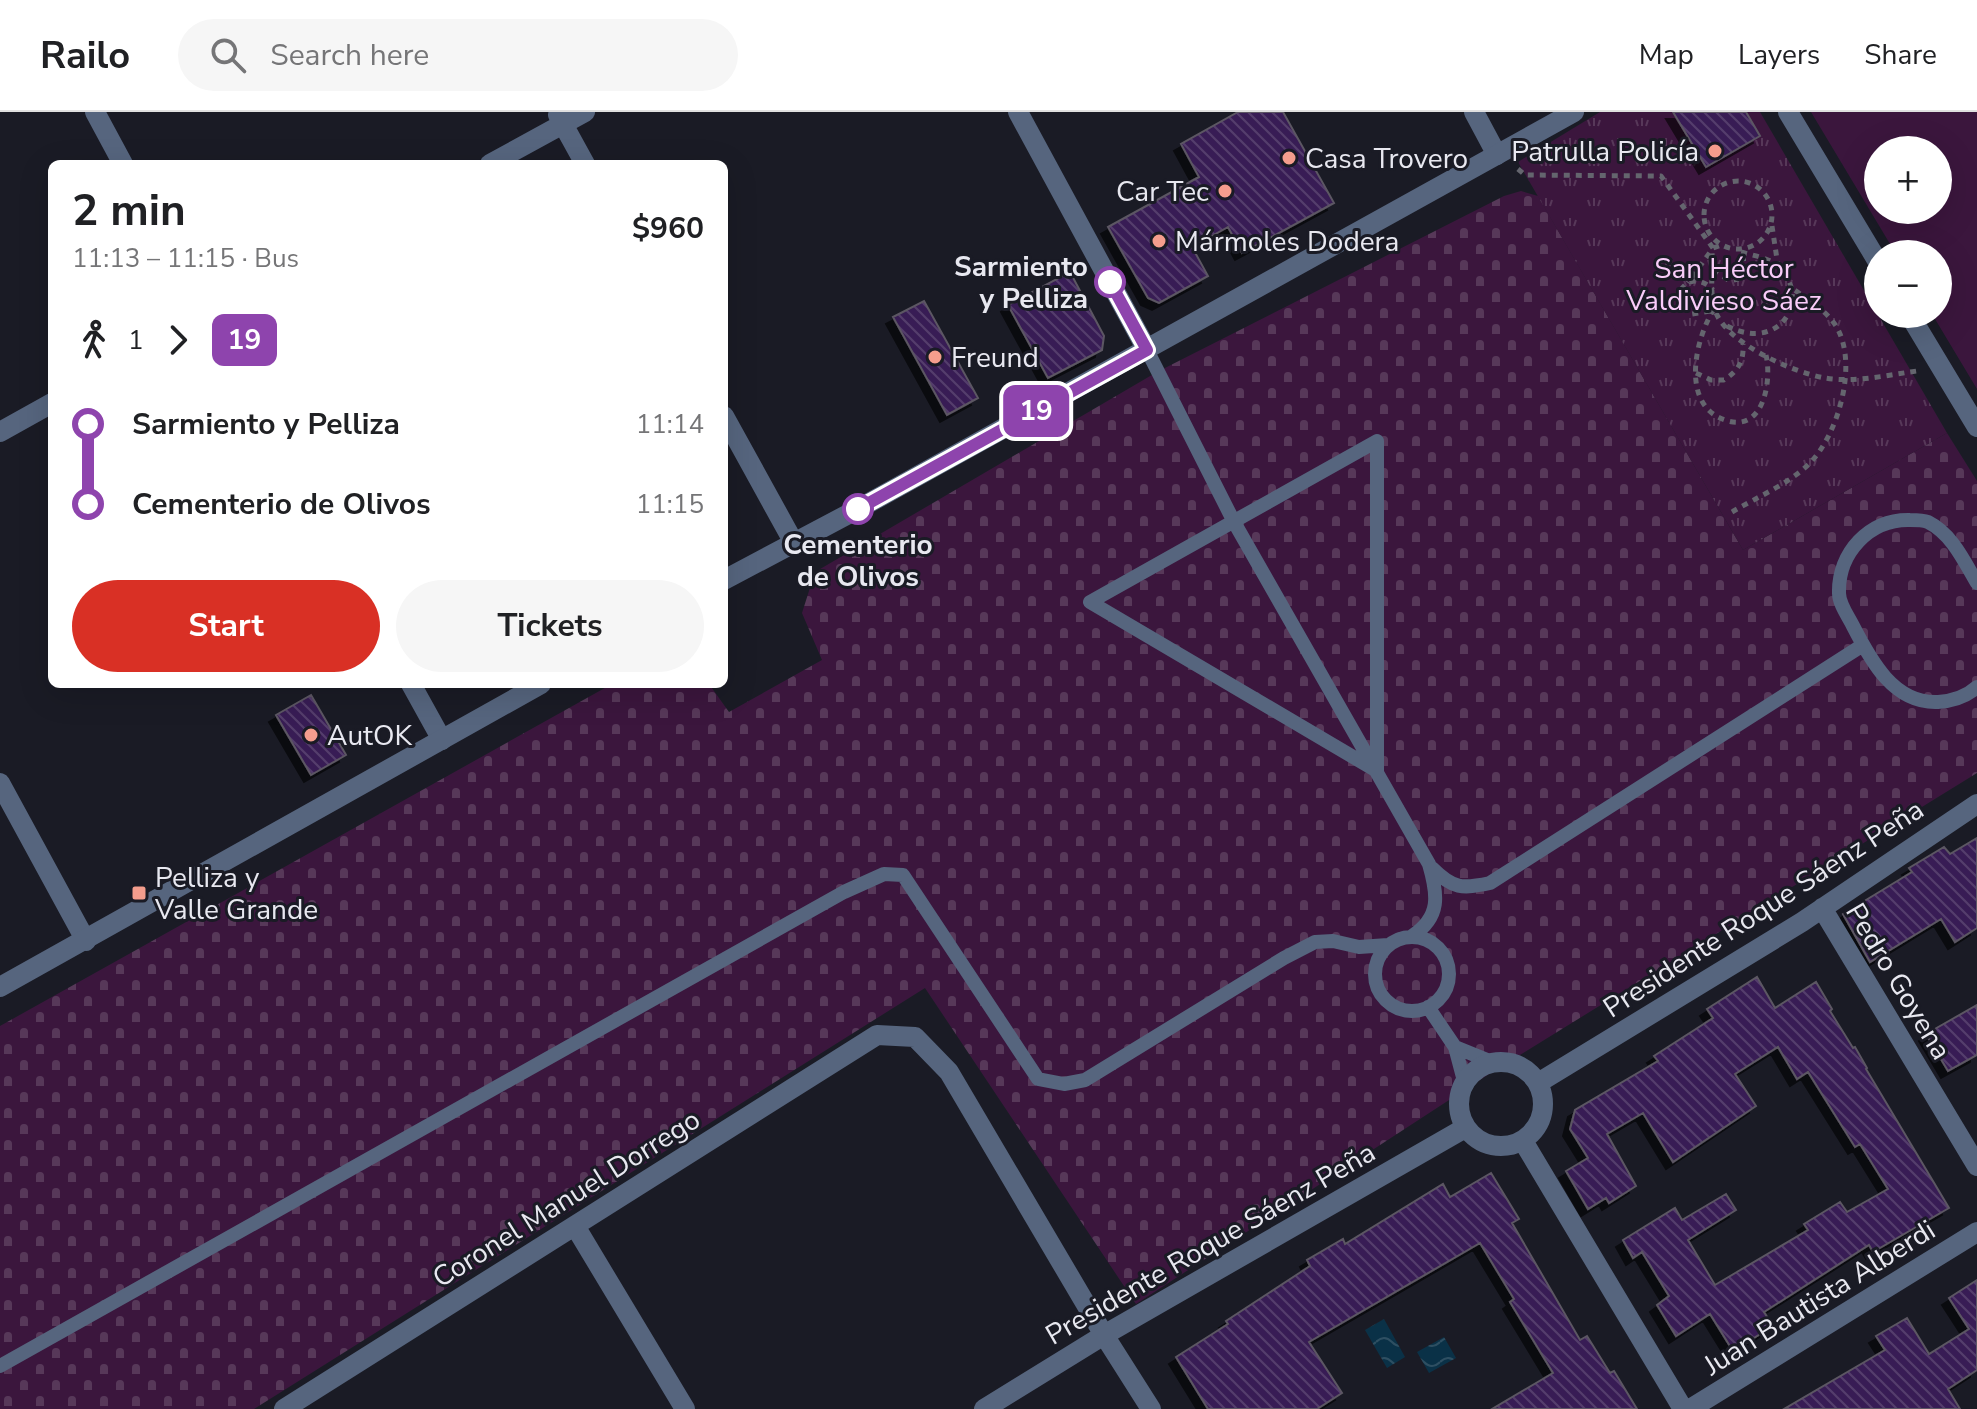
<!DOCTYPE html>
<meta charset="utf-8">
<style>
:root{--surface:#fff;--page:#f6f6f6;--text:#202124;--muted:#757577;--line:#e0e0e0;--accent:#d93025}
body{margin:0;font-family:"Nunito Sans",sans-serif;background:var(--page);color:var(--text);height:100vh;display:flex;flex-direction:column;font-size:30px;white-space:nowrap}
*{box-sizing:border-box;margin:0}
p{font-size:26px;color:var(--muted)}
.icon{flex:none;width:44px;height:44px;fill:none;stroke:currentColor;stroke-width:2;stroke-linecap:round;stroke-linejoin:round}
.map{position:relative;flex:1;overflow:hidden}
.side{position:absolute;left:48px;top:48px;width:680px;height:528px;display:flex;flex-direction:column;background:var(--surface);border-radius:12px;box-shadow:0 8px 32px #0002}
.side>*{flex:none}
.badge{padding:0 16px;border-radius:12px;font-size:28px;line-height:52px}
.buttons{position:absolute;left:1864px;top:24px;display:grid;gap:16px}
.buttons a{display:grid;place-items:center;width:88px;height:88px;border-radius:50%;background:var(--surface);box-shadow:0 8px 32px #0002;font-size:40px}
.map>.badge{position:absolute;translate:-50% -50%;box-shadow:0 0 0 4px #fff}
.legs{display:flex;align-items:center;gap:12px;height:88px;padding:0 24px;font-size:26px}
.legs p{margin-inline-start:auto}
.head{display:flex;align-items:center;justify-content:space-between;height:136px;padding:0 24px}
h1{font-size:44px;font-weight:700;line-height:60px}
.cta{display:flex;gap:16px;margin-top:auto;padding:16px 24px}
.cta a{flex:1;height:92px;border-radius:48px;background:var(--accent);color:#fff;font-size:32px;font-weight:700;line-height:92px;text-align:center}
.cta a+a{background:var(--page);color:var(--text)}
ul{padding:0 24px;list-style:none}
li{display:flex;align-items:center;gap:28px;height:80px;font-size:30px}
li i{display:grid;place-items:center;width:12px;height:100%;margin:0 10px;background:currentColor}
li i::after{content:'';width:20px;height:20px;margin:-10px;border:6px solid;border-radius:50%;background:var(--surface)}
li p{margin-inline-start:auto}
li:first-child i{background:linear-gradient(#0000 50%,currentColor 0)}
li:last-child i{background:linear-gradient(currentColor 50%,#0000 0)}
header{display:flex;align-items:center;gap:48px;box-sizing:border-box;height:112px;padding:0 40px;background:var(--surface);border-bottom:2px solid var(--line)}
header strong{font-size:38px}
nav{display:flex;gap:44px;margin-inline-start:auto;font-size:28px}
.search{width:560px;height:72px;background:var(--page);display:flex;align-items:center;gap:20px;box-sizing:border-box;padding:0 28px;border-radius:44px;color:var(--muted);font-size:30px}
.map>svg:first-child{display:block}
.cemetery{fill:url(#cemetery-stones)}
.park{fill:url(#park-tufts)}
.pitch{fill:#3b163d;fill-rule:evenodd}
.water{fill:url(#water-waves)}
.building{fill:url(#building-back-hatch);stroke:#5c5763;stroke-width:2;filter:url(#shadow)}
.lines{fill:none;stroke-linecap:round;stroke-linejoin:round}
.path{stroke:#64656e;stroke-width:5;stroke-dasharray:6 6;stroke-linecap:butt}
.service{stroke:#56657e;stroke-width:14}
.minor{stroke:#56657e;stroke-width:20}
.tertiary{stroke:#56657e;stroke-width:20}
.line-1-casing{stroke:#fff;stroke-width:18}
.line-1{stroke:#8e44ad;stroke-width:12}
.poi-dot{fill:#f49d8d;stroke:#1a1b25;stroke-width:3}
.stop-1-dot{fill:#fff;stroke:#8e44ad;stroke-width:4}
.labels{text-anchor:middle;stroke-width:6;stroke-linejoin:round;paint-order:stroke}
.poi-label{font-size:28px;fill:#e8e8f0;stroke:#1a1b25;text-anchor:start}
.stop-label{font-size:28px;font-weight:bold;fill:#e8e8f0;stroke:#1a1b25;text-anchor:end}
.park-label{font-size:28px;fill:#f9ccf9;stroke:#1a1b25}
.street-label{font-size:28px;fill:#e8e8f0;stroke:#1a1b25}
</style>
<header>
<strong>Railo</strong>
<div class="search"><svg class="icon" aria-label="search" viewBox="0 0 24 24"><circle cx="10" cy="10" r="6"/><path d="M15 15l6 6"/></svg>Search here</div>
<nav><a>Map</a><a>Layers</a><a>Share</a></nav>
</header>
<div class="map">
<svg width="1977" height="1297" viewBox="0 0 1977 1297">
<defs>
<pattern id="cemetery-stones" width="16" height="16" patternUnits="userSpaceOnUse" patternTransform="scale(2)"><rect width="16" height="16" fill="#3b163d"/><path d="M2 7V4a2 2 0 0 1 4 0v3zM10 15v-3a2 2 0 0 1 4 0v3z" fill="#573859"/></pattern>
<pattern id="park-tufts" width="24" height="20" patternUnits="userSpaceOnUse" patternTransform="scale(2)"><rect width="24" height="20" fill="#3b163d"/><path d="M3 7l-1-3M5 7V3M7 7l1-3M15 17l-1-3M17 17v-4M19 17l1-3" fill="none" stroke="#573859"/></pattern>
<pattern id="water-waves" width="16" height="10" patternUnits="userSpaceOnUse" patternTransform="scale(2)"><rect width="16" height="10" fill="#0a3147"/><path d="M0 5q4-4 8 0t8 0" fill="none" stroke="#2e4f62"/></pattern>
<pattern id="building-back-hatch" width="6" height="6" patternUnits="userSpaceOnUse" patternTransform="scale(2)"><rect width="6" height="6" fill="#381d54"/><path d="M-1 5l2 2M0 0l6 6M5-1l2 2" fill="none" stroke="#553e6d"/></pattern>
<filter id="shadow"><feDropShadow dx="-7" dy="7" stdDeviation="0" flood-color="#0009"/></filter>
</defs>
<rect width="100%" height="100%" fill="#1a1b25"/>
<path class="cemetery" d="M1521,79L1538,84L1743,438L1947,321L1977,369V661L1489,962L1136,1192L925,876L254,1297H0V914L612,572H709L729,600L822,548L802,501L815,460L1157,260L1504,84Z"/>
<path class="park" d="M1600,0H1760L1947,321L1743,438L1518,50Z"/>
<path class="pitch" d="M1811,0H1977V277L1932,202H1938V142H1896ZM1878,38H1938V98H1878Z"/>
<path class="water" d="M1384,1207L1405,1245L1387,1256L1365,1218Z
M1444,1225L1456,1246L1429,1261L1417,1240Z"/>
<path class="building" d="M1238,0H1283L1334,91L1242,141L1228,115L1192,135L1208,164L1159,191L1148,186L1108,115L1199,65L1181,32Z
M1673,0H1746L1760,24L1706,55Z
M1070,160L1104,224L1102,238L1048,266L1008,193Z
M924,189L978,286L947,303L893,205Z
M311,583L346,643L311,663L276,603Z
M1977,726V816L1955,830L1941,807L1870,850L1843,802L1912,760L1909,756L1944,735L1950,742Z
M1757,865L1775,896L1816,870L1832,897L1830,899L1853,936L1855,935L1867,956L1866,957L1949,1096L1873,1140L1869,1133L1764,1200L1773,1214L1733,1239L1710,1202L1676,1224L1657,1193L1669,1184L1642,1140L1633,1146L1623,1128L1675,1096L1682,1108L1726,1082L1736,1098L1688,1128L1715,1173L1808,1118L1804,1112L1840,1090L1847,1100L1888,1077L1860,1032L1855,1035L1808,960L1797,967L1778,935L1735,962L1756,994L1673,1050L1643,1001L1607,1022L1636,1074L1609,1091L1606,1086L1588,1097L1566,1059L1588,1046L1570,1017L1575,998L1658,949L1654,944L1713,906L1707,897Z
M1977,893V943L1948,959L1926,922Z
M1491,1061L1519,1107L1512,1111L1580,1228L1587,1224L1610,1261L1614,1259L1637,1297H1492L1553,1261L1510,1190L1514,1187L1480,1131L1309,1230L1342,1281L1317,1297H1208L1176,1245L1228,1212L1226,1209L1310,1154L1307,1148L1343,1127L1345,1132L1443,1072L1450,1085Z
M1977,1168V1258L1948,1277L1960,1297H1784L1885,1238L1876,1224L1907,1206L1929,1242L1969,1217L1949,1186Z"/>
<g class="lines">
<path class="path" d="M1518,57L1525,63L1661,64L1713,136L1688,171
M1704 103a34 34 0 1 1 68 0a34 34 0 1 1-68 0Z
M1772,114L1778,154
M1719,134L1713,136L1712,140C1713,159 1709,184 1716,201C1729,232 1792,260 1825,266C1855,271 1887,263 1917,259
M1713,158L1730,169L1738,167L1744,156L1743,140
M1714,197C1695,227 1680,293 1725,308C1764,322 1772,268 1766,243
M1710,199L1692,202C1662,187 1691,153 1713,178
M1727,214C1784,243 1814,180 1774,151C1765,145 1750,143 1738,139
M1696,261L1711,268H1724C1738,259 1744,250 1743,232
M1732,400C1757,385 1789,372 1810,351C1838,322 1859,252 1836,214C1825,197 1806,186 1790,175"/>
<path class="service" d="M1147,238L1234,410L1429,752C1438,783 1441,805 1412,824
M1377,329V659L1090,490Z
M1977,471C1964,449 1952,422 1928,410C1923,408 1916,408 1910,408C1869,407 1838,441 1839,481C1839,492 1848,504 1853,514C1871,549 1894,592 1938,590C1953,589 1966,585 1977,575
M1432,756C1453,777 1462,777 1490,771L1863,533
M1375 862a37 37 0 1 1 74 0a37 37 0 1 1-74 0Z
M1428,895L1455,935L1464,969
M1455,935L1492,950
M0,1254L844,780L884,762L903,763L1038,967L1064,972L1085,968L1284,846L1315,830L1333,829L1359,835L1388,833"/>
<path class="minor" d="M95,0L123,52
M1018,0L1147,238
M1474,0L1497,43
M1788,0L1878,150
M558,3L585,52
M490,52L585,0
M1909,202L1977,315
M724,304L794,431
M0,320L52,291
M411,572L442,628
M0,671L86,829
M1822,796L1977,1054
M1459 992a42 42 0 1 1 84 0a42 42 0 1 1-84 0Z
M1538,971L1802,810L1977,692
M1523,1029L1683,1297
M575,1114L685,1297
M284,1297L877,923L915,925L949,960L1104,1223L1151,1297
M984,1297L1104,1223L1465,1016
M1690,1297L1977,1120"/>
<path class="tertiary" d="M724,468L858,397L1574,0
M0,875L541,572"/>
</g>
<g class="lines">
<g class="line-1-casing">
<path id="line-1" d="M858,397L1147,238L1110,170"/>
</g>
<use href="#line-1" class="line-1"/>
</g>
<g class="poi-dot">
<circle cx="1715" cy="39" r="8"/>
<circle cx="1289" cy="46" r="8"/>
<circle cx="1225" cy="79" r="8"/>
<circle cx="1159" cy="129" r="8"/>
<circle cx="935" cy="245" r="8"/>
<circle cx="311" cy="623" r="8"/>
<rect x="131" y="773" width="16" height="16" rx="4"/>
</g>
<g class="stop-1-dot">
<circle cx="1110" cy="170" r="14"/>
<circle cx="858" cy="397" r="14"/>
</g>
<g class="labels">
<g class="poi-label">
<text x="1699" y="49" text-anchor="end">Patrulla Policía</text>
<text x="1305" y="56">Casa Trovero</text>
<text x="1209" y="89" text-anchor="end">Car Tec</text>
<text x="1175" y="139">Mármoles Dodera</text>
<text x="951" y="255">Freund</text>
<text x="327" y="633">AutOK</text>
<text x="155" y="775">Pelliza y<tspan x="155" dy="32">Valle Grande</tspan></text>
</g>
<g class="stop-label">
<text x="1088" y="164">Sarmiento<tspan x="1088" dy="32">y Pelliza</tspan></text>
<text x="858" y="442" text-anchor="middle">Cementerio<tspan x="858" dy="32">de Olivos</tspan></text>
</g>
<g class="park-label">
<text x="1724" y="166">San Héctor<tspan x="1724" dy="32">Valdivieso Sáez</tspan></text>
</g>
<g class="street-label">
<text transform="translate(1763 796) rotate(-33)" y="10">Presidente Roque Sáenz Peña</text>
<text transform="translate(1899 869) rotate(59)" y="10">Pedro Goyena</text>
<text transform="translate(566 1086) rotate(-32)" y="10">Coronel Manuel Dorrego</text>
<text transform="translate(1210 1131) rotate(-30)" y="10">Presidente Roque Sáenz Peña</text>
<text transform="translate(1819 1185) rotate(-32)" y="10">Juan Bautista Alberdi</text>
</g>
</g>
</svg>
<div class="buttons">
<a>+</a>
<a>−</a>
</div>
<b class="badge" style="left:1036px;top:299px;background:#8e44ad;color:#fff">19</b>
<section class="side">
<div class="head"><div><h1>2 min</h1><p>11:13 – 11:15 · Bus</p></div><b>$960</b></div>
<div class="legs"><svg class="icon" aria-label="walk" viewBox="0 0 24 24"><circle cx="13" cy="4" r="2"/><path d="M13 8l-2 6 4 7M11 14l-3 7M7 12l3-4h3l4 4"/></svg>1<svg class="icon" aria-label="forward" viewBox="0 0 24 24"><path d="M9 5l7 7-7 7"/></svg><b class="badge" style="background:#8e44ad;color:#fff">19</b></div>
<ul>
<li><i style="color:#8e44ad"></i><b>Sarmiento y Pelliza</b><p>11:14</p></li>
<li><i style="color:#8e44ad"></i><b>Cementerio de Olivos</b><p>11:15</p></li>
</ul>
<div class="cta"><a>Start</a><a>Tickets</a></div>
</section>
</div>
